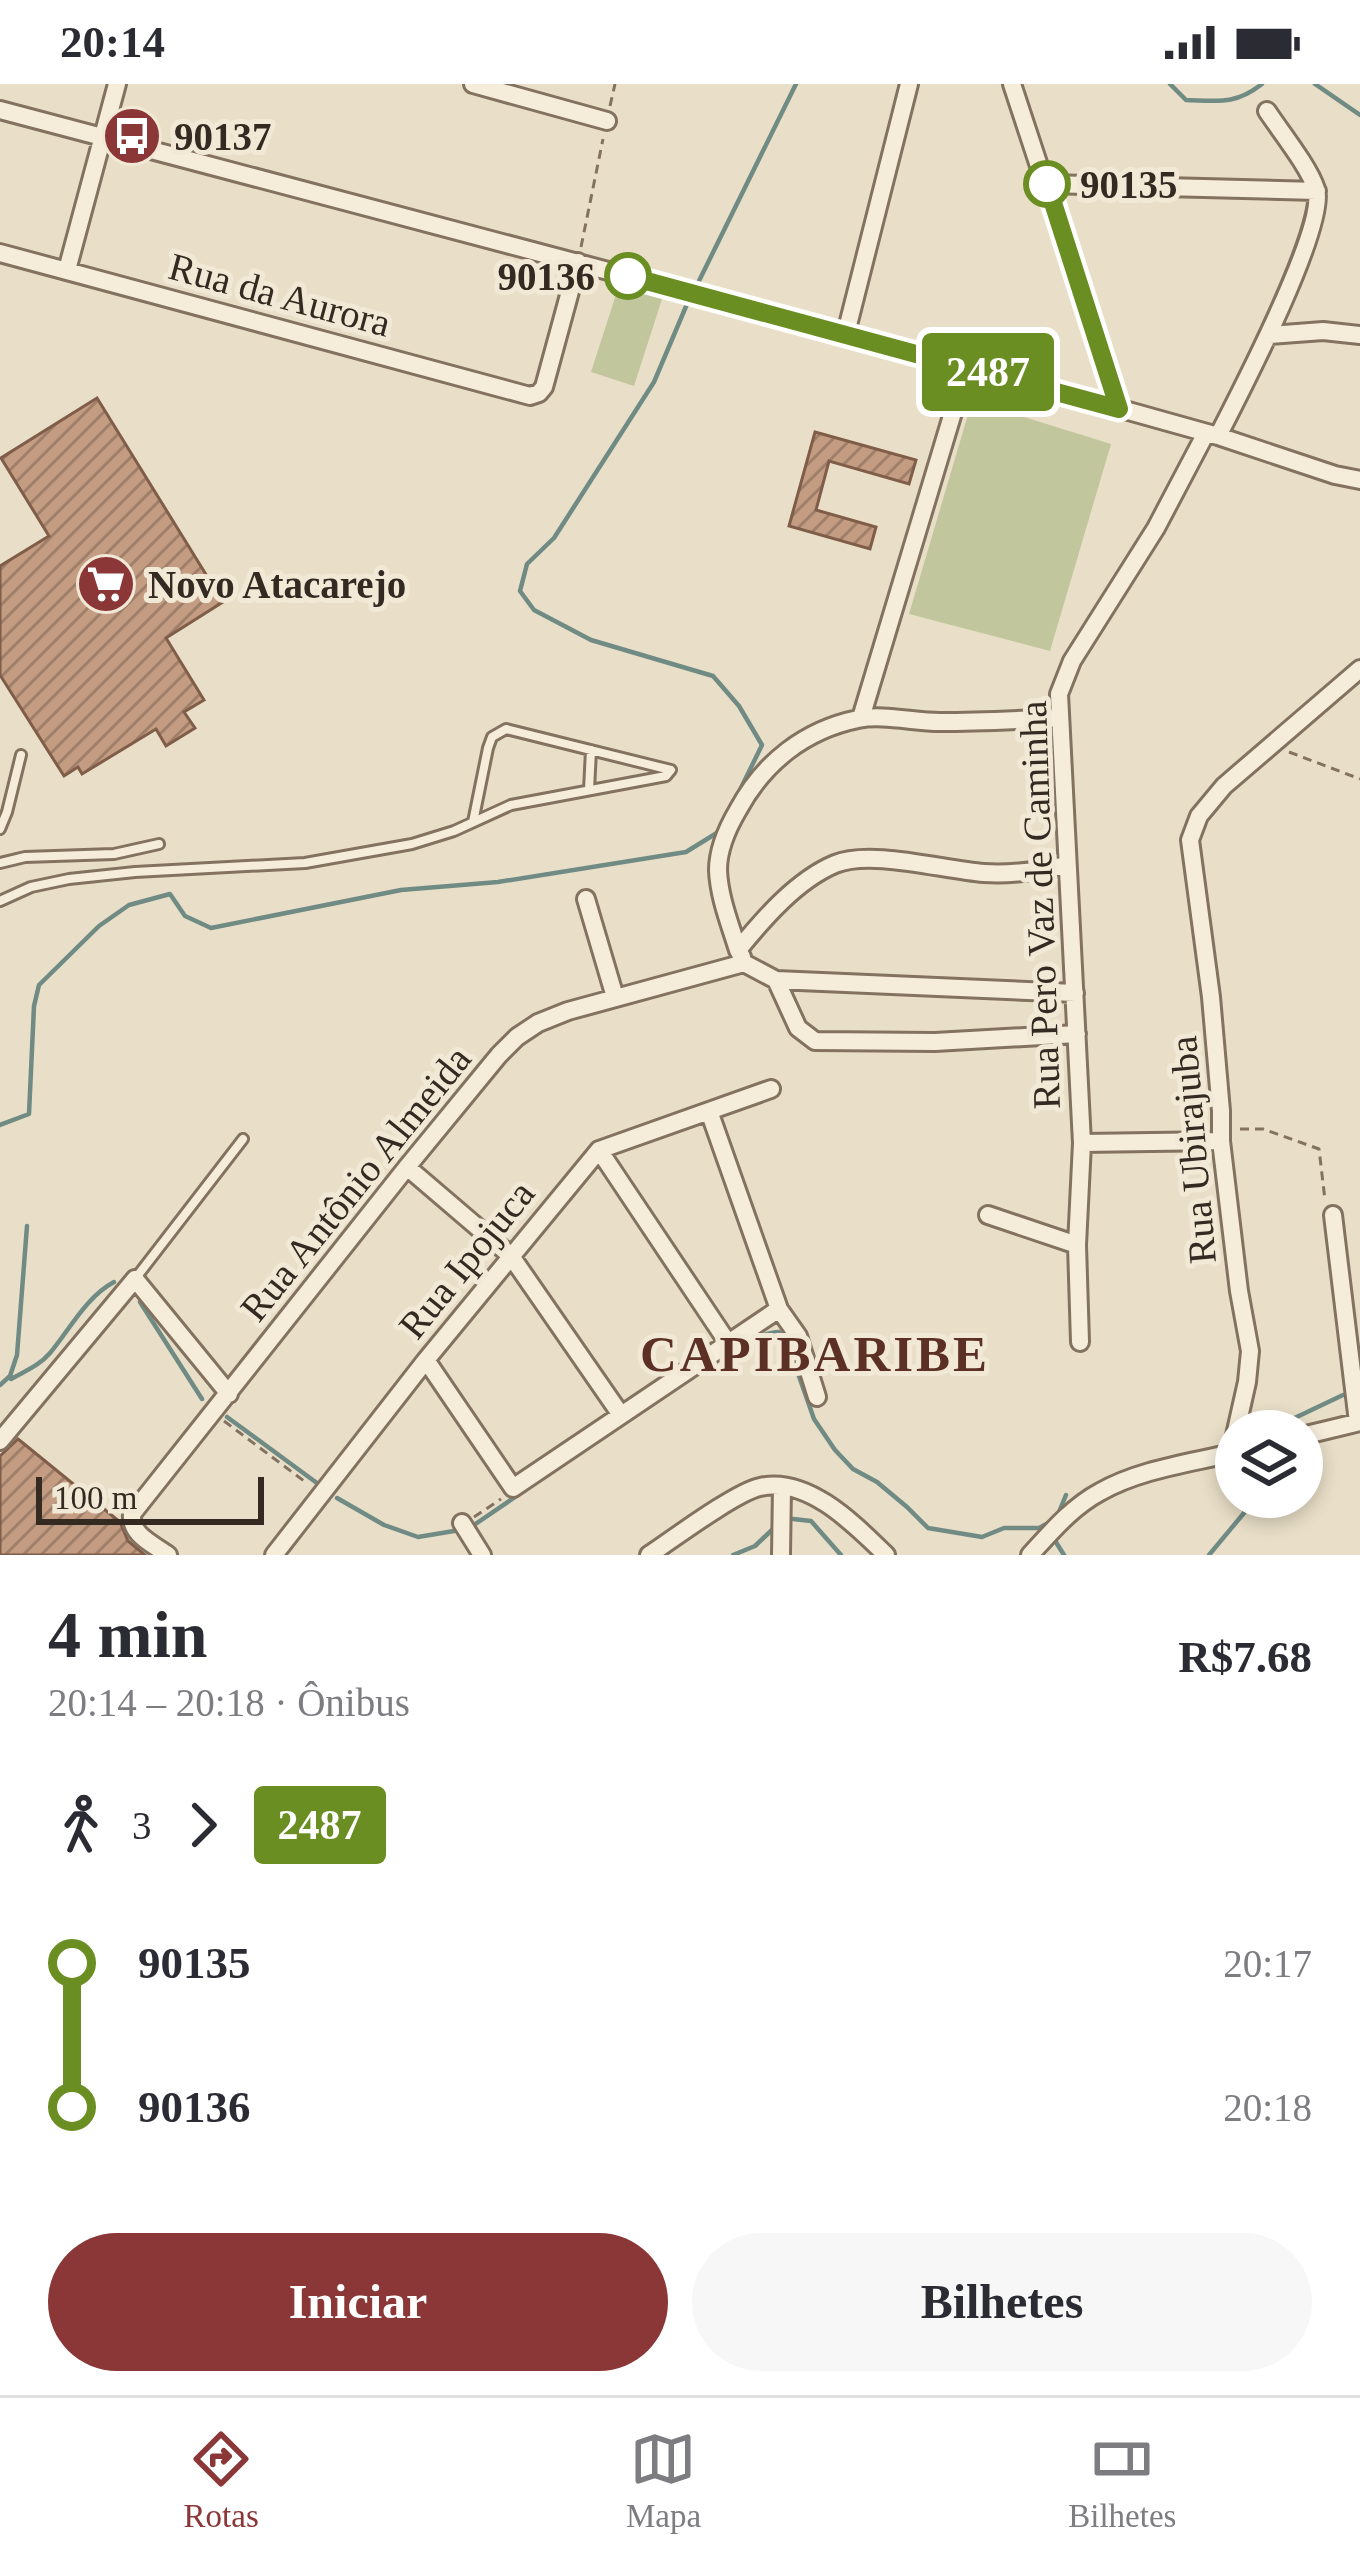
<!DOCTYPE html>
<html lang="pt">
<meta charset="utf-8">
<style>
:root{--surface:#fff;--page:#f7f7f7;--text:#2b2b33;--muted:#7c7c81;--line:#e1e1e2;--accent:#8b3637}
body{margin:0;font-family:"Times New Roman",serif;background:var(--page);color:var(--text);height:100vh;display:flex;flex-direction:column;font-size:45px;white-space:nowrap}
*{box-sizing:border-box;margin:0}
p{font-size:39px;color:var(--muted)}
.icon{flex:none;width:66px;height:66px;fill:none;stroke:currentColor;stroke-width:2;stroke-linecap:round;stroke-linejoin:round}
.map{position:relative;height:1471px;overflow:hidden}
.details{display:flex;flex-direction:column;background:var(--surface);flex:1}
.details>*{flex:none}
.badge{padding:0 24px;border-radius:9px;font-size:42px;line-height:78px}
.tools{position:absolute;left:1215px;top:1326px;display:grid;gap:24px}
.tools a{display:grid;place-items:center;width:108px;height:108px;border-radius:50%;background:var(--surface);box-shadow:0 6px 18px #0003;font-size:60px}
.scale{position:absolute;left:36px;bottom:30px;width:228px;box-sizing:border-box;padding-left:12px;border:6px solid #352a21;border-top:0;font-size:33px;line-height:42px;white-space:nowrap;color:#352a21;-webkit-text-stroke:9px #f1e9d6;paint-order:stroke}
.map>.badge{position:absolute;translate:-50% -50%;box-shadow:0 0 0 6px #fff}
.legs{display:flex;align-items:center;gap:18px;height:132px;padding:0 48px;font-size:39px}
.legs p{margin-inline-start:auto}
.headline{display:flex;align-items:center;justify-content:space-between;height:204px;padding:0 48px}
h1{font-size:66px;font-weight:700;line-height:90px}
.cta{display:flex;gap:24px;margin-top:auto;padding:24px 48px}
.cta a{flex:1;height:138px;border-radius:72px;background:var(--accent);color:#fff;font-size:48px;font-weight:700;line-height:138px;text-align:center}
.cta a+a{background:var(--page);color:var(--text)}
ul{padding:0 48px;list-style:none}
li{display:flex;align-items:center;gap:42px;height:144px;font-size:45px}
li i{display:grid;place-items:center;width:18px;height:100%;margin:0 15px;background:currentColor}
li i::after{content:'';width:30px;height:30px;margin:-15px;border:9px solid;border-radius:50%;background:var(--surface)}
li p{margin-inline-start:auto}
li:first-child i{background:linear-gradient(#0000 50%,currentColor 0)}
li:last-child i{background:linear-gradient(currentColor 50%,#0000 0)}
.status{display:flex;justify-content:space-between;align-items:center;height:84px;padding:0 60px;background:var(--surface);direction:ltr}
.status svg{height:33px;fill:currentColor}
.dock{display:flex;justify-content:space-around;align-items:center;height:168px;border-top:3px solid var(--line);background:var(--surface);font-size:33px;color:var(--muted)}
.dock a{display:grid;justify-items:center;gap:6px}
.dock .active{color:var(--accent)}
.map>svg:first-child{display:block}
.grass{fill:#c2c69d}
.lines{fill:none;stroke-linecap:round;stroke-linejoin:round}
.stream{stroke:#708b84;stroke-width:4.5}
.building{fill:url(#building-hatch);stroke:#7f5d48;stroke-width:3}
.service-casing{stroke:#83725f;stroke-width:14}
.minor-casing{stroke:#83725f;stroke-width:22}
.path{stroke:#83725f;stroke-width:3;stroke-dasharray:9 6;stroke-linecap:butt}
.service{stroke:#f5edda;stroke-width:8}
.minor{stroke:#f5edda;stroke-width:16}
.line-1-casing{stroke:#fff;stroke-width:27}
.line-1{stroke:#6b8e23;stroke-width:18}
.stop-1-dot{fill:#fff;stroke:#6b8e23;stroke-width:6}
.labels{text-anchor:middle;stroke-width:10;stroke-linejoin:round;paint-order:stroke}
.poi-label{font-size:39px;font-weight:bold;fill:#352a21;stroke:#f1e9d6;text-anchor:start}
.stop-label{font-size:39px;font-weight:bold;fill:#352a21;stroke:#f1e9d6;text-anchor:start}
.street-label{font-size:39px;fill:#352a21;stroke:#f1e9d6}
.district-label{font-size:51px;font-weight:bold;letter-spacing:3px;fill:#5d3025;stroke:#f1e9d6}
</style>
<div class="status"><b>20:14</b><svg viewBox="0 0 49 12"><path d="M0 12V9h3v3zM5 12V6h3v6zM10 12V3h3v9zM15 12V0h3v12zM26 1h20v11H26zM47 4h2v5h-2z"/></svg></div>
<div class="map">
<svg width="1360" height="1471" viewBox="0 0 1360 1471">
<defs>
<pattern id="building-hatch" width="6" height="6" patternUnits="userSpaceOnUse" patternTransform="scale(3)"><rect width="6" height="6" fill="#c39c82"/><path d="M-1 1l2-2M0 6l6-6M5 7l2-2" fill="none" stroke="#9f7f6a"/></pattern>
</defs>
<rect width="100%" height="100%" fill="#e9dfc8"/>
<path class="grass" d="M620,198L663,212L634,302L591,288Z
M972,317L1111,360L1050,567L909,530Z"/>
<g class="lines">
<path class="stream" d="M1170,0L1186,16C1219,17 1235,21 1262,0
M1315,0L1360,31
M696,203L796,0
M690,213L654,298L554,454L527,480L520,507L534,526L591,556L713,592L739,622L762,661L738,710
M0,1041L29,1030L34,922L39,901L99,842L129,821L170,810L185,832L211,844L401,806L498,798L686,768L720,747
M140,1218L202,1315
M11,1295C25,1287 39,1282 50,1269C70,1245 86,1213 114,1198
M0,1301L10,1292L17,1271L27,1142
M645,1325C676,1305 745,1249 779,1248L787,1258L814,1335L835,1366L853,1385L877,1398L907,1423L928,1444L982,1453L1004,1444H1039L1052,1437
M227,1333L321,1402
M1273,1347L1282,1340L1343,1311
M337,1414L384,1441L418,1453L460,1446
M1059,1428L1066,1411
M793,1435L811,1437L841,1471
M471,1443L521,1409
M1054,1455L1064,1471
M733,1471L755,1462L775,1443
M1209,1471L1244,1429L1249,1413"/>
</g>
<path class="building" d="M97,314L223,518L166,554L204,616L184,628L195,644L166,662L156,645L82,690L78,683L64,692L0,591V482L49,452L1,374Z
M815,348L916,376L909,400L829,377L816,426L876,443L870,465L789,442Z
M18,1355L120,1438L128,1457L145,1471H0V1372Z"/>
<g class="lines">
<g class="service-casing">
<path id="service" d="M589,706L591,666
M0,745L7,728L21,671
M0,779L25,773L114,770L159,760
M0,817L31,803L69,795L135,788L305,779L412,760L454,747L511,721L666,692L671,686L506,645L492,653L488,664L473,738
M135,1195L243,1055"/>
</g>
<g class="minor-casing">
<path id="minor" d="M473,0L607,37
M1012,0L1119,325
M0,26L967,282L1218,352L1335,391L1360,396
M1047,100L1317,107
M0,169L530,312L539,309L544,303L578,178
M67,186L117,0
M846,249L909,0
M1269,251L1323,247L1360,251
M1218,352C1238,313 1328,140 1316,105C1309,83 1281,48 1267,27
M861,634L967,282
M586,815L615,913
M738,866C730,840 719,813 718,786C718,765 728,743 738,726C764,678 805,646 858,635C883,630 914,638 940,638C980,638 1020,636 1059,634
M742,873L738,866C764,834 797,796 835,780C871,765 943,786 984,789C1012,791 1039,787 1067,781
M744,879L776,896L798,944L815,957L935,958L1077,950
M776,896L1075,909
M709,1027L779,1225L798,1252L817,1313
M1082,1059L1221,1057
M599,1066L728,1259
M407,1083L511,1172L621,1331
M988,1131L1077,1161
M1333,1131L1358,1338
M1080,1258L1077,1161L1082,1059L1059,610L1072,577L1156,444L1206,349
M426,1276L513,1404L779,1225
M1302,1352L1360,1338
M0,1357L135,1195L229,1310
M1231,1369L1247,1298L1250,1267L1239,1207L1221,1057V1027L1211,913L1190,756L1199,732L1224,702L1360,585
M462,1439L482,1471
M168,1471C153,1460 130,1451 132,1430L407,1083L499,971L517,953L538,939L568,927L744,879
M274,1471L426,1276L599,1066L771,1005
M649,1471C673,1455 736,1408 760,1403C808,1392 855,1441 886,1471
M781,1471L782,1403
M1030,1471C1051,1448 1072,1423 1100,1408C1140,1385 1192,1379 1236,1368"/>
</g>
<path class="path" d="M610,22L615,0
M581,163L603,55
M1289,668L1360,695
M1240,1045H1263L1319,1065L1325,1116
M224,1337L308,1400
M474,1433L501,1415"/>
<use href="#service" class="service"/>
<use href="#minor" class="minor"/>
</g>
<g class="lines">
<g class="line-1-casing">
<path id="line-1" d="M628,192L1119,325L1047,100"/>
</g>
<use href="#line-1" class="line-1"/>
</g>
<defs>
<g id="bus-disc" transform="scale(3)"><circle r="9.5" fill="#8b3637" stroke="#f1e9d6"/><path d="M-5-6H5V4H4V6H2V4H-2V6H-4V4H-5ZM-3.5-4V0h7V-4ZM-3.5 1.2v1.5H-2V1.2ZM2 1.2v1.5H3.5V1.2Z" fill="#fff"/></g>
<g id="supermarket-disc" transform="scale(3)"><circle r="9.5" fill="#8b3637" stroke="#f1e9d6"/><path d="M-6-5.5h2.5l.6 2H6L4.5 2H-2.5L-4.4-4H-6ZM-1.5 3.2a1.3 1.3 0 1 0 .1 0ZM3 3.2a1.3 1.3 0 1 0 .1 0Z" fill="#fff"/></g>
</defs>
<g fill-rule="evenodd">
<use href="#bus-disc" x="132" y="52"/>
<use href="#supermarket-disc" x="106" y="500"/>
</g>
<g class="stop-1-dot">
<circle cx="1047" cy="100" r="21"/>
<circle cx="628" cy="192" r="21"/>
</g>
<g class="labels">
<g class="poi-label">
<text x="174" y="66">90137</text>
<text x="148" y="514">Novo Atacarejo</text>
</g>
<g class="stop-label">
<text x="1080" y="114">90135</text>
<text x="595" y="206" text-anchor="end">90136</text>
</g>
<g class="street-label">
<text transform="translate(280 210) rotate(15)" y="14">Rua da Aurora</text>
<text transform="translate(1039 821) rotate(-92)" y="14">Rua Pero Vaz de Caminha</text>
<text transform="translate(1192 1066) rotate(-95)" y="14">Rua Ubirajuba</text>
<text transform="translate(355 1099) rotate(-51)" y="14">Rua Antônio Almeida</text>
<text transform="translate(466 1175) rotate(-51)" y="14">Rua Ipojuca</text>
</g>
<g class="district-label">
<text x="815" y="1287">CAPIBARIBE</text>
</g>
</g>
</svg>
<div class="tools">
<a><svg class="icon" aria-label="layers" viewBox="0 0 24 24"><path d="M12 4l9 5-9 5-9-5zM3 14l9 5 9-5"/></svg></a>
</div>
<div class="scale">100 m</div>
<b class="badge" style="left:988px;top:288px;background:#6b8e23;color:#fff">2487</b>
</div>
<section class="details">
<div class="headline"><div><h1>4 min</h1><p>20:14 – 20:18 · Ônibus</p></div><b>R$7.68</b></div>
<div class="legs"><svg class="icon" aria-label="walk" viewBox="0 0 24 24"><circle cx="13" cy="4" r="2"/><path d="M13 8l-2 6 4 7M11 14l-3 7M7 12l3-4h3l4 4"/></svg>3<svg class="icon" aria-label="forward" viewBox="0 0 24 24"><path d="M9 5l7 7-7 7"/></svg><b class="badge" style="background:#6b8e23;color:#fff">2487</b></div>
<ul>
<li><i style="color:#6b8e23"></i><b>90135</b><p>20:17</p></li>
<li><i style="color:#6b8e23"></i><b>90136</b><p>20:18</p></li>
</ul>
<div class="cta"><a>Iniciar</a><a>Bilhetes</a></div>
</section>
<nav class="dock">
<a class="active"><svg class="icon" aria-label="directions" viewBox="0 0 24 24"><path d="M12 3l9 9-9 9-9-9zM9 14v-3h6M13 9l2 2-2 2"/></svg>Rotas</a>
<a><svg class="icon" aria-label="map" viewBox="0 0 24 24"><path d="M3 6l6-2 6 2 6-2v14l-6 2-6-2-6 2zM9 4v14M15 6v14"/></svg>Mapa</a>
<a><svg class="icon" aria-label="tickets" viewBox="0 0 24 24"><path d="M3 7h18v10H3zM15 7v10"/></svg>Bilhetes</a>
</nav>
